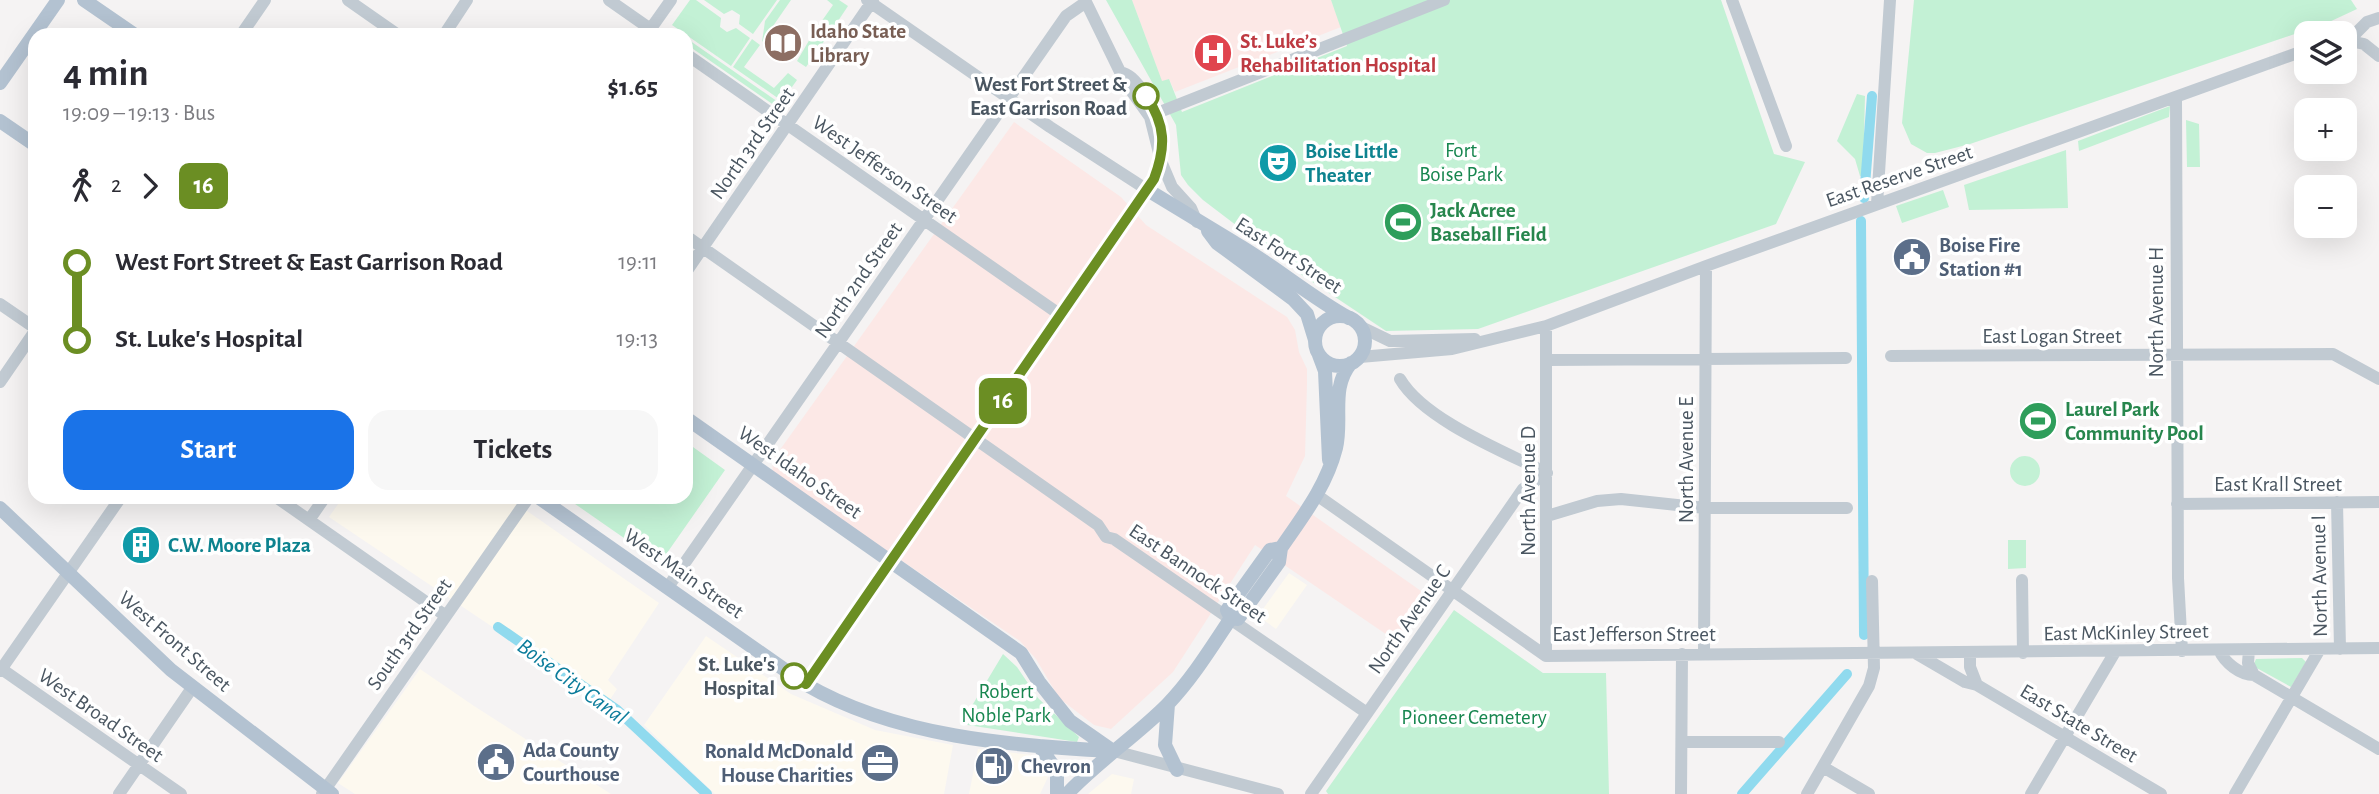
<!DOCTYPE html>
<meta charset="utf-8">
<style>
:root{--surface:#fff;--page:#f7f7f7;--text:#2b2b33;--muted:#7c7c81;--accent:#1a73e8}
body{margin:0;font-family:"Alegreya Sans",sans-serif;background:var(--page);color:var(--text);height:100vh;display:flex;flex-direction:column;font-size:26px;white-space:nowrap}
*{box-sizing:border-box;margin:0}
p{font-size:23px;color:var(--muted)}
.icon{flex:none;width:38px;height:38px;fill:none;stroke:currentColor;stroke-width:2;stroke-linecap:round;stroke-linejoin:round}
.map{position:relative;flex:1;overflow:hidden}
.drawer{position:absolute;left:28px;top:28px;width:665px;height:476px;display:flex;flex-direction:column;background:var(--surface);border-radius:21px;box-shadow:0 7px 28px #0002}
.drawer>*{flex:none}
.badge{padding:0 14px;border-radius:10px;font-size:24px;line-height:46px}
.tools{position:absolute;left:2294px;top:21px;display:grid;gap:14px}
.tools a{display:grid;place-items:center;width:63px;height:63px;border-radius:14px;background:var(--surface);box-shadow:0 7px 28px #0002;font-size:35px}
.map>.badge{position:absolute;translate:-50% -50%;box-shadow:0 0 0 4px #fff}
.legs{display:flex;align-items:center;gap:10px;height:77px;padding:0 35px;font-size:23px}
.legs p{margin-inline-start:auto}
.summary{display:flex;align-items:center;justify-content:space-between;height:119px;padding:0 35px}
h1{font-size:38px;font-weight:600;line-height:52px}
.primary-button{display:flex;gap:14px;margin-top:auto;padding:14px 35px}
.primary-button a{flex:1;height:80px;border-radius:21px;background:var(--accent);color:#fff;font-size:28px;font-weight:600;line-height:80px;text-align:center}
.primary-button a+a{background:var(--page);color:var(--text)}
ul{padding:0 35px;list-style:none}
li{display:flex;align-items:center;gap:24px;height:77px;font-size:26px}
li i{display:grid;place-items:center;width:10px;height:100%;margin:0 9px;background:currentColor}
li i::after{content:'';width:18px;height:18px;margin:-9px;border:5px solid;border-radius:50%;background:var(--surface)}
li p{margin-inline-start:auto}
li:first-child i{background:linear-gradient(#0000 50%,currentColor 0)}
li:last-child i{background:linear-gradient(currentColor 50%,#0000 0)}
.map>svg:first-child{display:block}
.commercial{fill:#fdf9ef}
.medical{fill:#fce8e6}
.green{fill:#c3f1d5}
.water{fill:#90daee}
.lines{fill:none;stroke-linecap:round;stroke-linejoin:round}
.canal{stroke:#90daee;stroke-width:10}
.minor-tunnel{stroke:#caccce;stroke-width:12;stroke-dasharray:12 6;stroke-linecap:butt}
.minor{stroke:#c1cad2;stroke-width:12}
.major{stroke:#b3c2d1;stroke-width:14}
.line-1-casing{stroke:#fff;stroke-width:16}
.line-1{stroke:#6b8e23;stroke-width:10}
.stop-1-dot{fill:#fff;stroke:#6b8e23;stroke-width:3.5}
.labels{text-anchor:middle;stroke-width:7;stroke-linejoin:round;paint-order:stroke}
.education-label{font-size:21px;font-weight:bold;fill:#785e54;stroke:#fff;text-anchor:start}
.health-label{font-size:21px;font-weight:bold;fill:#be3a42;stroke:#fff;text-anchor:start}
.stop-label{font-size:21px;font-weight:bold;fill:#4a5661;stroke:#fff;text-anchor:end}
.street-label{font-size:21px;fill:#4a5661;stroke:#fff}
.park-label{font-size:21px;fill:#17864f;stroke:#fff}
.culture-label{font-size:21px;font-weight:bold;fill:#0d838f;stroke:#fff;text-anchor:start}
.leisure-label{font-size:21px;font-weight:bold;fill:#27864d;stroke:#fff;text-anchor:start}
.service-label{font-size:21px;font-weight:bold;fill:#4e5e75;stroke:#fff;text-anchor:start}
.water-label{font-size:23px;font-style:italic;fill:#0c7c9b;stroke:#fff}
</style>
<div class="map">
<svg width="2379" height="794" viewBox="0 0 2379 794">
<rect width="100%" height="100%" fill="#f5f3f3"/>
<path class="commercial" d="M343,497H507L659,603L608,680L617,689L607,704L329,517Z
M1289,573L1307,585L1276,629L1258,616Z
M706,636L791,694L875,730L953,745L944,794H715L644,725Z
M420,669L474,706L611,794H355L338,783Z
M978,749L1033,755L1042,760L1048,777L1040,794H969Z
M1112,774L1134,779L1131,794H1088Z"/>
<path class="medical" d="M1132,0H1331L1341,27L1175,92L1169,79L1162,82Z
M1014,122L1121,197L1146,225L1287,317L1295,330L1299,352L1307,369V384L1305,456L1286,496L1431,598L1399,643L1255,545L1173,672L1111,729L1094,725L1059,698L1036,659L1020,641L773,473L772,461Z"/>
<path class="green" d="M690,0H696L721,18L720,27L727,32L736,28L750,38L731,66L672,25Z
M704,0H777L753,34L739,24L740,15L732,10L724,14Z
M780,0H791L762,42L765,21Z
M827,0H839L848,6L830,33L819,25L833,5Z
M1106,0H1132L1162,81L1169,79L1182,112L1347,46L1331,0H1721L1774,154L1805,162L1776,224L1478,329L1386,331L1299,273L1203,200L1188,185L1181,175L1176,125Z
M1914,0H2351L2357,9L2327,23L1970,144L1935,153H1927L1911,144L1902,123Z
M814,32L825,40L806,67L797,61Z
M686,38L781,104L778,108L686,44Z
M752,39L760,45L744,67L774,88L788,73L797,80L782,101L733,67Z
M1857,94L1865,96L1863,175L1860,176L1855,159L1837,141Z
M2170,106L2169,117L2079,151L2078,141Z
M2186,120L2199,124L2200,167H2187Z
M2066,150L2068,208L1969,210L1964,185Z
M1943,190L1949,207L1902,223L1896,206Z
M686,442L725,470L660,563L565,497H686Z
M2010 471a15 15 0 1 1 30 0a15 15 0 1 1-30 0Z
M2008,540H2026V568L2008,569Z
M1454,610L1543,673H1606L1609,794H1328L1326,791Z
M1003,654L1017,667L1038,698L1079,737L1077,742L961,724Z
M2302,658L2306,662L2291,687L2253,666L2256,659Z"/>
<path class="water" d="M2029 420a9 9 0 1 1 18 0a9 9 0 1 1-18 0Z"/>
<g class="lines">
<path class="canal" d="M1864,198L1872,96
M1861,221L1864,635
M498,627L616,709L707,794
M1742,794L1847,674"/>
<path class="minor-tunnel" d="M902,546L965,454"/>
<path class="minor" d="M348,0L398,35
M609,0L659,35
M867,0L1050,127L1146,189
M1085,0L1125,82L1150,117L1161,161L1172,187L1191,208L1197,222
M1732,0L1786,146
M647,34L671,0
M241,35L265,0
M444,35L467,0
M2345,40L2364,44L2379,56
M2349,40L2367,22L2379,18
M686,54L1062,316
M2176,99L2178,578L2182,651
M1157,113L1444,0
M1877,204L1890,0
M686,236L1098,525L1106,537L1114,539L1367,713
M686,272L873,0
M0,304L35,328
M1546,326V656
M1361,327L1390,341L1475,339
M1891,356L2333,354L2379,379
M1360,357L1452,349L1546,326L1706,266L2306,50
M1547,360L1846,358
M1400,379C1424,420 1505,452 1547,473
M0,382L35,331
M965,454L1154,179C1166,146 1166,125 1146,95C1139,86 1134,77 1123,73
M1318,496L1546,656L2379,648
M276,497L446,616
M2337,502L2340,649
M2177,504L2379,502
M1547,516L1597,501L1621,499L1705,508H1847
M309,520L325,497
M2022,580L2023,653
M668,587L1066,16L1086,2
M2219,650C2225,663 2240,675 2254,675L2248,663L2249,650
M1704,654L1706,266
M1917,654L1965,682L1977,685L1970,667V653
M0,668L181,794
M0,671L121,497
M2254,675L2379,749
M805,684L902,546
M1977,685L2161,794
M1682,742H1779
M1114,751L1278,794
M1823,767L1869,794
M119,794L192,688
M322,794L529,497
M1311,794L1523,489L1547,473
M1681,794L1682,654
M1807,794L1869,686L1874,668L1872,581
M2031,794L2115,652
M2235,794L2320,649"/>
<path class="major" d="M84,0L135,35
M0,83L58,0
M0,121L35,145
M1146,189C1176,207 1205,225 1235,243C1275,266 1309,296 1349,318
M1208,231L1217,243L1293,299L1307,314L1315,340
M1315 341a25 25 0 1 1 50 0a25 25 0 1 1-50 0Z
M1319,355L1325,371L1329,460
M686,418L1021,653L1039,682L1070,721L1113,751
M538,497L805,684C896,737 1011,746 1114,751
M0,508L171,670L332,794
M1281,548C1303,516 1326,487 1336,448C1343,419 1330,388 1351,363
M1168,704L1165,745L1177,770
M1039,746L1057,771V794
M1067,794C1098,761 1135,737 1167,705C1192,679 1211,648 1231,618L1238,619L1279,562L1281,548L1270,550L1227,610L1231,618"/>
</g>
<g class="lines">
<g class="line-1-casing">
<path id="line-1" d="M794,676L806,684L1154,179C1166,147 1166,125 1146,96"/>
</g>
<use href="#line-1" class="line-1"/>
</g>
<defs>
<g id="library-disc" transform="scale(2.0125)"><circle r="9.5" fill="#8d6e63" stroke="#fff"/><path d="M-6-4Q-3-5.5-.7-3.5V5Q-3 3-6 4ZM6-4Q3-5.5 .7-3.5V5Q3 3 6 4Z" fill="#fff"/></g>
<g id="hospital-disc" transform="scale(2.0125)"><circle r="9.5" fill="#e0444e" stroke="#fff"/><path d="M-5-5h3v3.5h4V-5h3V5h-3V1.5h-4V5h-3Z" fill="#fff"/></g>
<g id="theatre-disc" transform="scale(2.0125)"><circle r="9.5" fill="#0f9aa8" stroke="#fff"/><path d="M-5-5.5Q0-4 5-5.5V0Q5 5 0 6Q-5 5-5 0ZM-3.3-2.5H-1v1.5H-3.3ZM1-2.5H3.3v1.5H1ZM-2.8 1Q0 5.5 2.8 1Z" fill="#fff"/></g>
<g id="stadium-disc" transform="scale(2.0125)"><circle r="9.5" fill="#2e9e5b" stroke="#fff"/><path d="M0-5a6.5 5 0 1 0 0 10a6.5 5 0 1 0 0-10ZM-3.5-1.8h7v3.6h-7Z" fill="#fff"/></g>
<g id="civic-disc" transform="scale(2.0125)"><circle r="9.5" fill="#5c6f8a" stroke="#fff"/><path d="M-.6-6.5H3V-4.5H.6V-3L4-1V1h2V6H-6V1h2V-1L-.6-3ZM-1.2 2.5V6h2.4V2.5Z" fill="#fff"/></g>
<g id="building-disc" transform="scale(2.0125)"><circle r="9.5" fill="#0f9aa8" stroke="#fff"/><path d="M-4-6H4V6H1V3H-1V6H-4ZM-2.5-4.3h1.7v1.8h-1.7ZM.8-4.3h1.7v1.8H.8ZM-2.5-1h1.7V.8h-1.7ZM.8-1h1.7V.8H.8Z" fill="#fff"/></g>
<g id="office-disc" transform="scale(2.0125)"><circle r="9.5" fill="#5c6f8a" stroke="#fff"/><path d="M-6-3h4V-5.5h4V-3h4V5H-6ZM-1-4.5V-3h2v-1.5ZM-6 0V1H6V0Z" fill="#fff"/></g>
<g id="fuel-disc" transform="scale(2.0125)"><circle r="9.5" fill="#5c6f8a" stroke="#fff"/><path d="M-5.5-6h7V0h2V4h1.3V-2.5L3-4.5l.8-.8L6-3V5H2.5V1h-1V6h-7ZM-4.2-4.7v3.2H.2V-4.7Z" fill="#fff"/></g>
</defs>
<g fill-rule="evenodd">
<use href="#library-disc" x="783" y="43"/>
<use href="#hospital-disc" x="1213" y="53"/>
<use href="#theatre-disc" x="1278" y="163"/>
<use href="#stadium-disc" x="1403" y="222"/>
<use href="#civic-disc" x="1912" y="257"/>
<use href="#stadium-disc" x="2038" y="421"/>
<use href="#building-disc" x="141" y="545"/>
<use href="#civic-disc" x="496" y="762"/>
<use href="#office-disc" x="880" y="763"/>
<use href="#fuel-disc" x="994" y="766"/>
</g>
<g class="stop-1-dot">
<circle cx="1146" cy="96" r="12"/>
<circle cx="794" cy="676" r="12"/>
</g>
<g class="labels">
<g class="education-label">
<text x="810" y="38">Idaho State<tspan x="810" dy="24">Library</tspan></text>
</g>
<g class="health-label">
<text x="1240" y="48">St. Luke’s<tspan x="1240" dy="24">Rehabilitation Hospital</tspan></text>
</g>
<g class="stop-label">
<text x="1127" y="91">West Fort Street &amp;<tspan x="1127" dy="24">East Garrison Road</tspan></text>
<text x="775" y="671">St. Luke's<tspan x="775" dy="24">Hospital</tspan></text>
</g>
<g class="street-label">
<text transform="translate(752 143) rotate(-55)" y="7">North 3rd Street</text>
<text transform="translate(885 169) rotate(35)" y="7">West Jefferson Street</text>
<text transform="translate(1899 176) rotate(-19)" y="7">East Reserve Street</text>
<text transform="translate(1289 255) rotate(33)" y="7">East Fort Street</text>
<text transform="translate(858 280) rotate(-55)" y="7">North 2nd Street</text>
<text transform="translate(2156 312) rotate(-90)" y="7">North Avenue H</text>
<text x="2052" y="343">East Logan Street</text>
<text transform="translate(1686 460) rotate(-90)" y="7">North Avenue E</text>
<text transform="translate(800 472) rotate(35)" y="7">West Idaho Street</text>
<text x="2278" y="491">East Krall Street</text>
<text transform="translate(1528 491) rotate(-90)" y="7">North Avenue D</text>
<text transform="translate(684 573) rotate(35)" y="7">West Main Street</text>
<text transform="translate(1198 573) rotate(34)" y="7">East Bannock Street</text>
<text transform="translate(2319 576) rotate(-91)" y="7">North Avenue I</text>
<text transform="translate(1409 619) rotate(-55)" y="7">North Avenue C</text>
<text transform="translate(2126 632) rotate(-1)" y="7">East McKinley Street</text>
<text transform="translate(409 634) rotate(-55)" y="7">South 3rd Street</text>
<text x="1634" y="641">East Jefferson Street</text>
<text transform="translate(175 641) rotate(41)" y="7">West Front Street</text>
<text transform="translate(101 715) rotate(35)" y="7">West Broad Street</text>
<text transform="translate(2079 723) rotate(31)" y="7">East State Street</text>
</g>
<g class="park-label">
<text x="1461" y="157">Fort<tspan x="1461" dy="24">Boise Park</tspan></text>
<text x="1006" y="698">Robert<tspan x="1006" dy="24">Noble Park</tspan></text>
<text x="1474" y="724">Pioneer Cemetery</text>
</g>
<g class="culture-label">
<text x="1305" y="158">Boise Little<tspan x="1305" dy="24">Theater</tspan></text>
<text x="168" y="552">C.W. Moore Plaza</text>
</g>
<g class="leisure-label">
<text x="1430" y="217">Jack Acree<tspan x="1430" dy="24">Baseball Field</tspan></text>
<text x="2065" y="416">Laurel Park<tspan x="2065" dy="24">Community Pool</tspan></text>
</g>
<g class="service-label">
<text x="1939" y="252">Boise Fire<tspan x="1939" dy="24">Station #1</tspan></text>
<text x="523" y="757">Ada County<tspan x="523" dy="24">Courthouse</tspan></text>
<text x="853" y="758" text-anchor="end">Ronald McDonald<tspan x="853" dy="24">House Charities</tspan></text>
<text x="1021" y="773">Chevron</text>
</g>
<g class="water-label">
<text transform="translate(573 681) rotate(36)" y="8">Boise City Canal</text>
</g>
</g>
</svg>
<div class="tools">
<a><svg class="icon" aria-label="layers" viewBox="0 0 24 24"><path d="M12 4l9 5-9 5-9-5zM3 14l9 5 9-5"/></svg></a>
<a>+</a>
<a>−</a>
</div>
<b class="badge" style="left:1003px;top:401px;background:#6b8e23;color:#fff">16</b>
<section class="drawer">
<div class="summary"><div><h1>4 min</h1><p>19:09 – 19:13 · Bus</p></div><b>$1.65</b></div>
<div class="legs"><svg class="icon" aria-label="walk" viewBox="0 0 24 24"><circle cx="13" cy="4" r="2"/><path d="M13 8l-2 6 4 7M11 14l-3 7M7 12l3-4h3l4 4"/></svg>2<svg class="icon" aria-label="forward" viewBox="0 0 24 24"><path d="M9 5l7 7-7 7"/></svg><b class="badge" style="background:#6b8e23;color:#fff">16</b></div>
<ul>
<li><i style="color:#6b8e23"></i><b>West Fort Street &amp; East Garrison Road</b><p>19:11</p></li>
<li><i style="color:#6b8e23"></i><b>St. Luke's Hospital</b><p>19:13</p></li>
</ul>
<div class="primary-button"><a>Start</a><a>Tickets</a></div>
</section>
</div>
